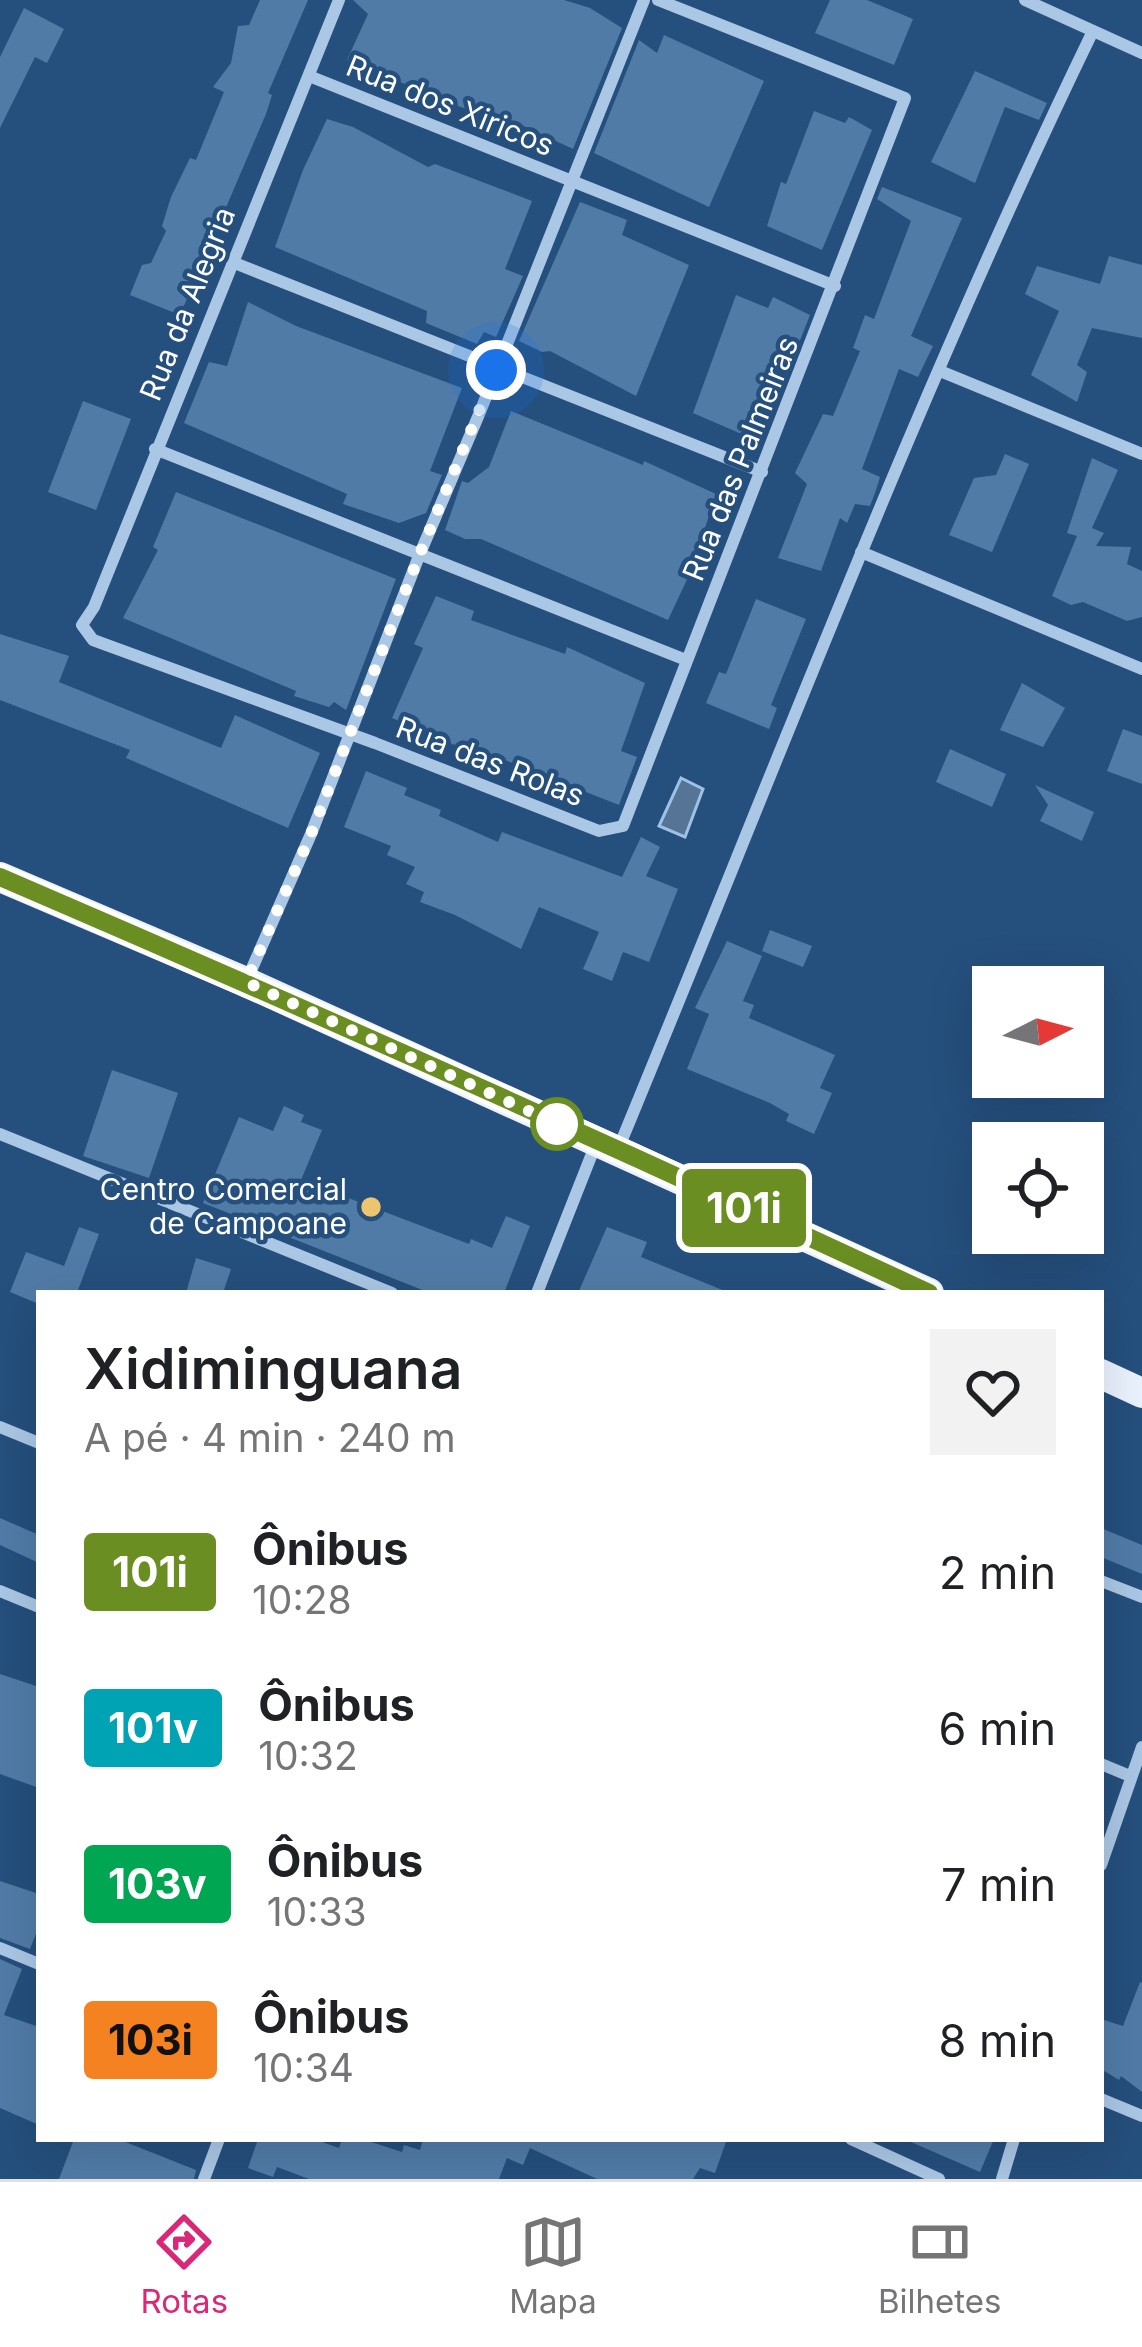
<!DOCTYPE html>
<html lang="pt">
<meta charset="utf-8">
<style>
:root{--surface:#fff;--page:#f2f2f2;--text:#202124;--muted:#757577;--line:#e0e0e0;--accent:#db2777}
body{margin:0;font-family:Inter,sans-serif;background:var(--page);color:var(--text);height:100vh;display:flex;flex-direction:column;font-size:45px;white-space:nowrap}
*{box-sizing:border-box;margin:0}
p{font-size:39px;color:var(--muted)}
.icon{flex:none;width:66px;height:66px;fill:none;stroke:currentColor;stroke-width:2;stroke-linecap:round;stroke-linejoin:round}
.map{position:relative;flex:1;overflow:hidden}
.panel{position:absolute;left:36px;top:1290px;width:1068px;height:852px;display:flex;flex-direction:column;background:var(--surface);border-radius:0px;box-shadow:0 12px 48px #0002}
.panel>*{flex:none}
.badge{padding:0 24px;border-radius:9px;font-size:42px;line-height:78px}
.needle{width:78px;rotate:84deg}
.buttons{position:absolute;left:972px;top:966px;display:grid;gap:24px}
.buttons a{display:grid;place-items:center;width:132px;height:132px;border-radius:0px;background:var(--surface);box-shadow:0 12px 48px #0002;font-size:60px}
.you{position:absolute;width:60px;height:60px;margin:-30px;border:9px solid #fff;border-radius:50%;background:#1a73e8;box-shadow:0 0 0 18px #1a73e833}
.map>.badge{position:absolute;translate:-50% -50%;box-shadow:0 0 0 6px #fff}
.round{display:grid;place-items:center;flex:none;width:126px;height:126px;border-radius:0px;background:var(--page)}
.head{display:flex;align-items:center;justify-content:space-between;height:204px;padding:0 48px}
h1{font-size:57px;font-weight:600;line-height:90px}
ul{padding:0;list-style:none}
li{display:flex;align-items:center;gap:36px;height:156px;padding:0 48px}
li div{flex:1}
li b{display:block;font-size:45px}
li em{font-style:normal}
li .badge{min-width:132px;font-weight:700;text-align:center}
.menu{display:flex;justify-content:space-around;align-items:center;height:168px;border-top:3px solid var(--line);background:var(--surface);font-size:33px;color:var(--muted)}
.menu a{display:grid;justify-items:center;gap:6px}
.menu .active{color:var(--accent)}
.map>svg:first-child{display:block}
.water{fill:#567495;stroke:#9ec2e6;stroke-width:3}
.building{fill:#517ba7}
.lines{fill:none;stroke-linecap:round;stroke-linejoin:round}
.minor{stroke:#aac7e5;stroke-width:12}
.primary{stroke:#eaf2fd;stroke-width:30}
.line-casing{stroke:#fff;stroke-width:27}
.line{stroke:#6b8e23;stroke-width:18}
.walk{stroke:#fff;stroke-width:12;stroke-dasharray:0 21.6}
.stop-dot{fill:#fff;stroke:#6b8e23;stroke-width:6}
.poi-dot{fill:#eec56f;stroke:#254f7d;stroke-width:4.5}
.labels{text-anchor:middle;stroke-width:9;stroke-linejoin:round;paint-order:stroke}
.street-label{font-size:30px;fill:#fff;stroke:#254f7d}
.poi-label{font-size:30px;fill:#fff;stroke:#254f7d;text-anchor:end}
</style>
<div class="map">
<svg width="1142" height="2179" viewBox="0 0 1142 2179">
<rect width="100%" height="100%" fill="#254f7d"/>
<path class="water" d="M681,778L703,789L685,837L659,826Z"/>
<path class="building" d="M260,0H308L268,93L272,95L266,114L180,315L130,295L142,265L151,263L166,231L162,226L171,197L190,158L196,160L224,92L213,87L231,63L238,26L249,25Z
M353,0H564L590,8L622,28L573,149L500,115L493,118L458,106L347,60L368,14Z
M830,0H867L913,19L894,65L815,33Z
M24,8L64,29L47,63L35,57L0,128V57Z
M664,35L764,81L709,207L594,153L639,40L657,53Z
M975,71L1047,103L1039,120L1005,107L975,183L931,162Z
M814,111L845,123L849,117L872,130L822,250L767,226L781,182L786,184Z
M327,119L353,127L428,167L435,164L532,201L505,269L523,276L496,337L484,332L477,344L426,323L427,311L275,247L303,170Z
M882,187L962,218L911,336L933,346L918,377L899,369L862,469L880,477L875,493L870,506L855,504L847,523L840,518L821,571L778,558L807,484L795,473L823,414L833,416L860,351L853,348L865,315L874,319L911,221L877,199Z
M580,202L627,220L622,235L689,265L636,396L550,351L542,352L519,341Z
M1109,256L1142,265V338L1092,328L1077,365L1087,372L1077,402L1031,375L1059,311L1025,294L1037,266L1100,284Z
M736,295L768,308L773,297L810,315L760,442L693,413Z
M248,302L296,326L462,388L430,471L442,475L426,513L399,523L343,504L347,494L184,423L209,362L227,366Z
M83,401L131,419L96,510L48,492Z
M511,411L643,465L644,461L716,494L691,571L668,620L481,539H465L445,530L462,481L468,483L489,467Z
M1005,454L1029,464L992,552L949,535L974,478L996,475Z
M1092,458L1118,470L1092,528L1104,533L1096,546L1131,547L1127,564L1142,571V617L1127,621L1083,602L1071,605L1052,596L1077,536L1067,533Z
M176,492L396,579L346,710L334,702L329,707L294,696L296,691L123,618L158,550L153,547Z
M436,596L474,611L471,620L565,654L567,647L645,683L621,751L637,757L619,805L487,753L485,758L392,718L423,648L414,644Z
M756,599L806,619L771,705L777,708L769,729L706,703L719,672L726,674Z
M0,634L69,656L59,682L221,748L235,715L320,753L288,828L126,758L130,750L0,700Z
M1022,683L1065,708L1043,747L1000,730Z
M1123,729L1142,736V784L1107,771Z
M950,749L1006,774L992,807L936,782Z
M366,771L407,788L404,795L441,810L439,816L498,842L502,832L622,877L641,837L660,847L646,876L678,889L649,962L623,952L612,981L583,969L599,932L539,907L521,949L455,915L420,902L424,892L406,884L415,867L387,855L391,846L344,827Z
M1035,785L1094,812L1082,841L1040,821L1048,805Z
M770,930L812,946L803,967L762,951Z
M727,941L762,956L743,1001L754,1005L749,1018L835,1055L820,1088L832,1093L814,1134L786,1121L789,1114L770,1103L687,1069L709,1014L695,1008Z
M112,1070L178,1093L149,1178L83,1156Z
M284,1106L304,1115L301,1122L322,1130L301,1180L469,1244L471,1239L492,1248L506,1216L530,1226L504,1293H430L203,1203L239,1117L273,1131Z
M79,1227L99,1234L77,1293H39V1304L10,1292L26,1252L64,1266Z
M607,1227L647,1242L641,1257L730,1293H578Z
M196,1258L231,1269L223,1293H186Z
M0,1518L39,1535V1563L0,1545Z
M1101,1528L1142,1545V1574L1101,1557Z
M0,1674L39,1687V1788L0,1774Z
M0,1881L39,1894V1926L30,1949L0,1938Z
M0,1959L22,1969L4,2015L39,2027V2125L0,2108Z
M1140,1982L1142,1983V2092L1121,2076L1119,2080L1101,2069V2019L1123,2026Z
M74,2139H118L196,2170L194,2179H59Z
M258,2139H314L339,2148L342,2139H362L402,2152L404,2145L420,2150L423,2139H727L715,2173L700,2168L693,2179H597L530,2148L523,2165L507,2158L499,2179H309L277,2167L273,2177L248,2168Z
M904,2139H994L980,2172Z"/>
<g class="lines">
<path class="minor" d="M339,0L94,607L82,625L93,640L375,743L599,831L623,826L905,98L658,0
M1025,0L1142,53
M309,76L835,286
M232,262L762,472
M940,371L1142,454
M155,449L686,660
M861,552L1142,669
M246,982L311,834L419,556L480,412L644,0
M0,1134L392,1293
M619,1147C773,775 916,396 1092,33
M537,1293L597,1141
M0,1427L39,1443
M1101,1581L1142,1597
M0,1591L39,1607
M1101,1764L1130,1776
M1101,1865L1142,1747
M0,1948L39,1964
M1101,2099L1142,2116
M851,2139L939,2179
M204,2179L219,2139
M1002,2179L1014,2139"/>
<path class="primary" d="M0,877L246,982L929,1293
M1101,1374L1142,1393"/>
</g>
<g class="lines">
<g class="line-casing">
<path id="line" d="M0,877C312,1011 621,1149 929,1293"/>
</g>
<use href="#line" class="line"/>
<path class="walk" d="M496,370L419,556L311,834L246,982L562,1126L557,1124"/>
</g>
<circle class="stop-dot" cx="557" cy="1124" r="24"/>
<circle class="poi-dot" cx="371" cy="1207" r="12"/>
<g class="labels">
<g class="street-label">
<text transform="translate(450 106) rotate(22)" y="10">Rua dos Xiricos</text>
<text transform="translate(188 304) rotate(-68)" y="10">Rua da Alegria</text>
<text transform="translate(741 459) rotate(-68)" y="10">Rua das Palmeiras</text>
<text transform="translate(490 762) rotate(21)" y="10">Rua das Rolas</text>
</g>
<g class="poi-label">
<text x="347" y="1200">Centro Comercial<tspan x="347" dy="34">de Campoane</tspan></text>
</g>
</g>
</svg>
<div class="buttons">
<a><svg class="needle" viewBox="-14 -14 28 28"><path d="M0-13l5 13h-10z" fill="#e53935"/><path d="M0 13l5-13h-10z" fill="#757577"/></svg></a>
<a><svg class="icon" aria-label="locate" viewBox="0 0 24 24"><circle cx="12" cy="12" r="6"/><path d="M12 2v4M12 18v4M2 12h4M18 12h4"/></svg></a>
</div>
<div class="you" style="left:496px;top:370px"></div>
<b class="badge" style="left:744px;top:1208px;background:#6b8e23;color:#fff">101i</b>
<section class="panel">
<div class="head"><div><h1>Xidiminguana</h1><p>A pé · 4 min · 240 m</p></div><a class="round"><svg class="icon" aria-label="heart" viewBox="0 0 24 24"><path d="M12 20l-8-8c-3-5 5-10 8-4 3-6 11-1 8 4z"/></svg></a></div>
<ul>
<li><span class="badge" style="background:#6b8e23;color:#fff">101i</span><div><b>Ônibus</b><p>10:28</p></div><em>2 min</em></li>
<li><span class="badge" style="background:#00a3b4;color:#fff">101v</span><div><b>Ônibus</b><p>10:32</p></div><em>6 min</em></li>
<li><span class="badge" style="background:#00a651;color:#fff">103v</span><div><b>Ônibus</b><p>10:33</p></div><em>7 min</em></li>
<li><span class="badge" style="background:#f58220;color:#111">103i</span><div><b>Ônibus</b><p>10:34</p></div><em>8 min</em></li>
</ul>
</section>
</div>
<nav class="menu">
<a class="active"><svg class="icon" aria-label="directions" viewBox="0 0 24 24"><path d="M12 3l9 9-9 9-9-9zM9 14v-3h6M13 9l2 2-2 2"/></svg>Rotas</a>
<a><svg class="icon" aria-label="map" viewBox="0 0 24 24"><path d="M3 6l6-2 6 2 6-2v14l-6 2-6-2-6 2zM9 4v14M15 6v14"/></svg>Mapa</a>
<a><svg class="icon" aria-label="tickets" viewBox="0 0 24 24"><path d="M3 7h18v10H3zM15 7v10"/></svg>Bilhetes</a>
</nav>
